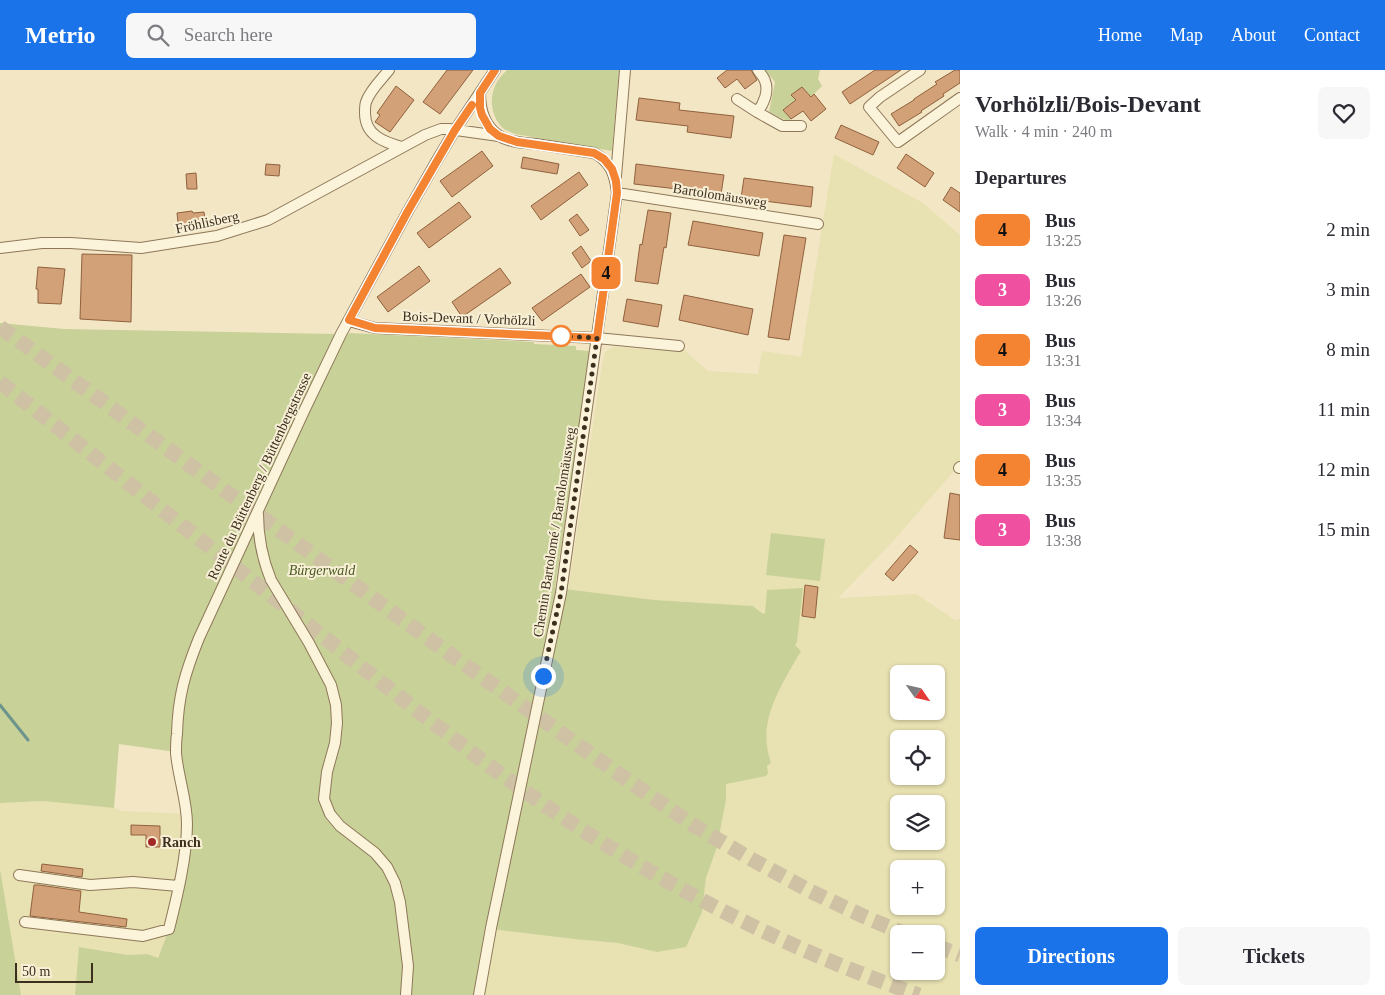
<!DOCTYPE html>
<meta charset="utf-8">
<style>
:root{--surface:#fff;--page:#f7f7f7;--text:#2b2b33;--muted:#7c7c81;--accent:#1a73e8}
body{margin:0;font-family:Georgia,serif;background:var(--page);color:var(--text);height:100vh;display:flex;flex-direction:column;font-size:19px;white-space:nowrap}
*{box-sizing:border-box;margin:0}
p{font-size:16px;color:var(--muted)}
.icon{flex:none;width:28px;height:28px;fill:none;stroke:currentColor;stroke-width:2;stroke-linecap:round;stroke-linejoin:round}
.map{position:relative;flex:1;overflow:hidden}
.details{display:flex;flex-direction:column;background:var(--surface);width:425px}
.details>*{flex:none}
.badge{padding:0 10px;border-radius:8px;font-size:18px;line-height:32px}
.needle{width:32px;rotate:124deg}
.buttons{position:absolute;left:890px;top:595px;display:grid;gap:10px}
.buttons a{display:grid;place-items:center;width:55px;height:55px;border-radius:8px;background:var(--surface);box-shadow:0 1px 4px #0004;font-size:25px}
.scale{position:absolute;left:15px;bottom:12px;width:78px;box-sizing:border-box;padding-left:5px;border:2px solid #3d2f1e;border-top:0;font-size:14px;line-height:18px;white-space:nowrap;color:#3d2f1e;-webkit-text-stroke:4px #f8f0d6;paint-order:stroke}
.you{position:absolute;width:25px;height:25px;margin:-12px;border:4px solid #fff;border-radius:50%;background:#1a73e8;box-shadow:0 0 0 8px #1a73e833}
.map>.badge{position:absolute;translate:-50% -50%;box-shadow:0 0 0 2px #fff}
h2{padding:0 15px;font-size:19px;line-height:45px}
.round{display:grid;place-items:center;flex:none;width:52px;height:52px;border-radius:8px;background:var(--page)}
.overview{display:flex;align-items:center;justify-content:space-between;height:85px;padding:0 15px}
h1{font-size:24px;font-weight:600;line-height:38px}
.action{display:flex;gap:10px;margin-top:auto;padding:10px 15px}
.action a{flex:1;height:58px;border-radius:8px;background:var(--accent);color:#fff;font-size:20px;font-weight:600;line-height:58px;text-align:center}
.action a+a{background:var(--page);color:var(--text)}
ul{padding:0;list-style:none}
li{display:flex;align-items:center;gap:15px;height:60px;padding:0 15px}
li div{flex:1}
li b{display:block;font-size:19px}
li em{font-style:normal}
li .badge{min-width:55px;font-weight:700;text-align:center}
header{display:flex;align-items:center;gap:30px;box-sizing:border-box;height:70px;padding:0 25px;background:var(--accent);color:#fff}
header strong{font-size:24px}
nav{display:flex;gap:28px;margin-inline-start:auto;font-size:18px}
.search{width:350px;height:45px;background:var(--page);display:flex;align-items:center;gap:12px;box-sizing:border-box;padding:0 18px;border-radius:8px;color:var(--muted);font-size:19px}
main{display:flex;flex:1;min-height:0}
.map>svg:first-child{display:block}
.farmland{fill:#e8e1b2;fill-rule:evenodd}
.green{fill:#c8d198}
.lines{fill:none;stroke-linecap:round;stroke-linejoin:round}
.stream{stroke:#6d948c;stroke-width:3}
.building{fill:#d2a178;stroke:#90613d}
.highway-tunnel{stroke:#cec1a4;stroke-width:15;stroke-dasharray:15 8;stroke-linecap:butt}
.minor-casing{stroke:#8e7859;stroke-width:12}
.minor{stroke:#fbf3da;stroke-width:10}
.line-casing{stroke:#fff;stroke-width:11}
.line{stroke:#f48332;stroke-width:8}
.walk{stroke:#3d2f1e;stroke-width:5;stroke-dasharray:0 9}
.stop-dot{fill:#fff;stroke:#f48332;stroke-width:2.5}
.poi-dot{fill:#a22925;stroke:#f8f0d6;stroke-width:2}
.labels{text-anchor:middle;stroke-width:4;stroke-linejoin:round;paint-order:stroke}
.street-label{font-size:14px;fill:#3d2f1e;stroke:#f8f0d6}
.park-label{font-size:14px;font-style:italic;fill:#4b5b23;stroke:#f8f0d6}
.poi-label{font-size:14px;font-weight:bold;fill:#3d2f1e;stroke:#f8f0d6;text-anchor:start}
</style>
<header>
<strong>Metrio</strong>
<div class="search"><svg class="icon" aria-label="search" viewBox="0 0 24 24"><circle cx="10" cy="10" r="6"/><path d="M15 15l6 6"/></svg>Search here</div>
<nav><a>Home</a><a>Map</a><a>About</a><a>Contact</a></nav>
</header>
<main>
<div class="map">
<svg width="960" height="925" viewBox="0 0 960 925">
<rect width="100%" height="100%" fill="#f2e6c5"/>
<path class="farmland" d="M834,84L923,133L960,165V394L896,468L839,527L840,528L916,524L955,550L960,549V925H479L491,858L574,869L618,873L657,882L702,842L706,808L717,777L726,730V713L766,706L767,696L771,693L768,685L766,669L767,652L770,640L775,628L801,581L754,536L655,530L568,521L602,294L605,282L611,278L614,277L659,280L660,278L684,280L708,301L758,304L762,281L801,287ZM899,604H936V641H899ZM899,669H936V706H899ZM899,734H936V771H899ZM899,799H936V836H899ZM899,864H936V901H899Z
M43,731L114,738L122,741L187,744L169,859L157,889L147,884L128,885L80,877L75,925H21L0,799V733Z"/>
<path class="green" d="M507,0H619L612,81L515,64C512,62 507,61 504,59C491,48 488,27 497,12C499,8 503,4 507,0Z
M765,0H820L818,9L822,16L811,27L802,17L792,25L796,30L783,40L791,50L789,52L769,42L775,12Z
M0,253L64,259L335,264L345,268L349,263L534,272V274L576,276V280L591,281L555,518L655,530L753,536L763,544L765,543L767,520L803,518L797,572L795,575L801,581C781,617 756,650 771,693L767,696L768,703L766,706L726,714V730L717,777L706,808L702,842L686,877L657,882L618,873L574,869L491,859L479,925H75L79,877L128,885L147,884L158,888L169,859L187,768L176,682L119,674L114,738L43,731L0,733Z
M771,463L825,469L820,511L766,505Z
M0,799L21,925H0Z"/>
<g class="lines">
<path class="stream" d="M0,635L28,670"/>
</g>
<path class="building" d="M447,0H473L440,44L423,32Z
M727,0H751L757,10L745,19L737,9L725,18L717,8Z
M875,0H901L850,34L842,22Z
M955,0H960V13L943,24L944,26L921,41L922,42L899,56L891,44L914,30V29L937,14L935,12Z
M396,16L414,30L390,62L375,52L380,45L377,43Z
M802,17L811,27L814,24L826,39L811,51L803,41L791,49L783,40L796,30L791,25Z
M639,28L680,33L679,40L734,46L731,68L687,62L688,56L636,50Z
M841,55L879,72L873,85L835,68Z
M482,81L493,96L452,127L440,111Z
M906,84L934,103L925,117L897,98Z
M523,87L559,94L557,104L521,98Z
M266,94L280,95L279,106L265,105Z
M636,94L724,105L721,124L634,114Z
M579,102L588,115L541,150L531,136Z
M196,103L197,119H187L186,104Z
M744,108L813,117L811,137L741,128Z
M951,117L960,123V142L943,130Z
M459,132L471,147L429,178L417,163Z
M648,140L671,143L666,178L664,177L658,214L635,211L640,174L642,175Z
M192,141L193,143L204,142L206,157L179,161L177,143Z
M577,144L589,160L580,166L569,150Z
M693,151L763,163L759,186L688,175Z
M784,165L806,168L789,270L768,267Z
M581,176L591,191L582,198L572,183Z
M82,184L132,185L131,252L80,249Z
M419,196L430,211L388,242L377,227Z
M38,197L65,199L61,234L38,233V219H36Z
M500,198L511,213L462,247L452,232Z
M581,204L590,217L542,251L532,238Z
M684,225L753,239L748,265L679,250Z
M627,229L662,235L658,257L623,251Z
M950,423L960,425V470L944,468Z
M910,475L918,482L893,511L885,504Z
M805,515L818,517L815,548L802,546Z
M131,755L160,756V777H146V765H131Z
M42,794L83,799L82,807L41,801Z
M34,815H39L81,821L79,842L127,849L126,857L30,846Z"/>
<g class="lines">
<path class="highway-tunnel" d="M0,257L451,585L633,714L693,755L751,789L810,821L863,846L905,864
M0,312L415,639C459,673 503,707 549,738C663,815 788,880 919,925
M936,876L960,885"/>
<g class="minor-casing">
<path id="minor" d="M389,0C381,10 370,20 366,32C365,35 365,40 365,43C365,65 383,72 402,77
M920,0L880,27L869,37L898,72L960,28
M737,29L757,42C764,34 769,21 765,11C764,7 760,3 758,0
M757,42L782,56H801
M616,106L625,0
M617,123L818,154
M0,178L42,173H71L141,178L217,166L268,150L425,65L441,59H449L499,66
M349,251L375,258L597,268L679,276
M959,398L960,397
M258,444C258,467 262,488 271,510L309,573L331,615L336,635L337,653L335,673L327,702L324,729L330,744L340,756L375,783L387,797L395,813L400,832L408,896L406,925
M19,805L90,815L133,812L178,816
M25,852L143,866L169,859C177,827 187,786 187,754C187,730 178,707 176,683C176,676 176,670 177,664C178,626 185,603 199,568L305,339L341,264L408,141L436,92L455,60L495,0
M479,925L491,858L561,523L617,123C615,105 611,92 594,83C575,80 555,77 536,74C524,73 507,72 498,65C484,55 480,39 480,23"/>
</g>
<use href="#minor" class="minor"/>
</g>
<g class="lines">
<g class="line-casing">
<path id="line" d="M472,35L455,60L408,141L349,250L375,258L597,268L617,123L616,111L612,99L604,89L594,83L517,72L499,66L490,59L482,45L480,38V23L495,0"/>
</g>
<use href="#line" class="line"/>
<path class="walk" d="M543,606L561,523L597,268L561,266"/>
</g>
<circle class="stop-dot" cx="561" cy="266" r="10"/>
<circle class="poi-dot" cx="152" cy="772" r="5"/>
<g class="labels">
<g class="street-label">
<text transform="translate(720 125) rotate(9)" y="5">Bartolomäusweg</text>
<text transform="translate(207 152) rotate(-12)" y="5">Fröhlisberg</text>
<text transform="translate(469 248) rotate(2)" y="5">Bois-Devant / Vorhölzli</text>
<text transform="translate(259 406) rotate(-65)" y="5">Route du Büttenberg / Büttenbergstrasse</text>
<text transform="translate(554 462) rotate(-81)" y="5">Chemin Bartolomé / Bartolomäusweg</text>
</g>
<g class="park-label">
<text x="322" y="505">Bürgerwald</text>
</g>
<g class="poi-label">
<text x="162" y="777">Ranch</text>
</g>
</g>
</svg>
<div class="buttons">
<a><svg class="needle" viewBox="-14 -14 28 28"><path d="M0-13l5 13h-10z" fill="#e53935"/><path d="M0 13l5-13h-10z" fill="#7c7c81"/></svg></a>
<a><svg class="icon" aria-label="locate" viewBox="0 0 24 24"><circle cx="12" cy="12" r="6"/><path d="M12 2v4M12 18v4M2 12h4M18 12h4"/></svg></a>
<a><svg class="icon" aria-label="layers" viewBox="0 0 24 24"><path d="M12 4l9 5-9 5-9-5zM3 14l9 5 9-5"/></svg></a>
<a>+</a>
<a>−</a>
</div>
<div class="scale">50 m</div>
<div class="you" style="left:543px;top:606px"></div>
<b class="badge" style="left:606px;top:203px;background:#f48332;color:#111">4</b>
</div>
<section class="details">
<div class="overview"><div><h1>Vorhölzli/Bois-Devant</h1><p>Walk · 4 min · 240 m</p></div><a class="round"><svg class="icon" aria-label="heart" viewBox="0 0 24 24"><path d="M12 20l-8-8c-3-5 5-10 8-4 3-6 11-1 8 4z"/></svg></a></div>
<h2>Departures</h2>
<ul>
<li><span class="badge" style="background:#f48332;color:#111">4</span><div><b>Bus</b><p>13:25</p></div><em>2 min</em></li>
<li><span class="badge" style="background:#ef509f;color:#fff">3</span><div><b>Bus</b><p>13:26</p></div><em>3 min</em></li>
<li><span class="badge" style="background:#f48332;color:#111">4</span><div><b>Bus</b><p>13:31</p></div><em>8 min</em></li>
<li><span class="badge" style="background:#ef509f;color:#fff">3</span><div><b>Bus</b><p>13:34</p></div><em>11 min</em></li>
<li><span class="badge" style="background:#f48332;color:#111">4</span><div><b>Bus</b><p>13:35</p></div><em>12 min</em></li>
<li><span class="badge" style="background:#ef509f;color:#fff">3</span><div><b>Bus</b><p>13:38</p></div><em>15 min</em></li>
</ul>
<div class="action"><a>Directions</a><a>Tickets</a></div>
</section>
</main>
